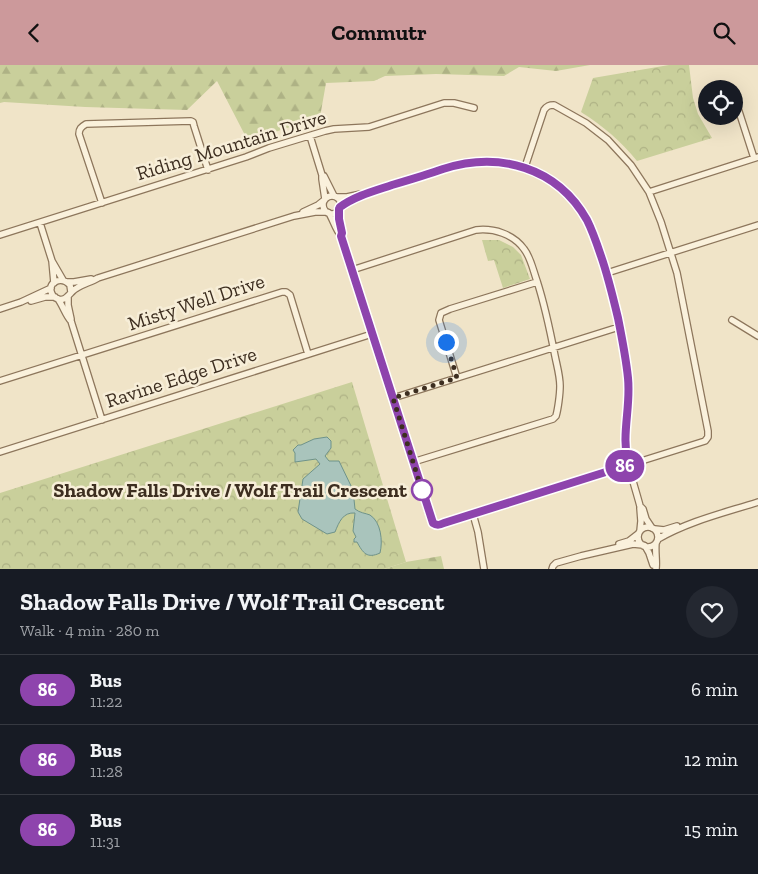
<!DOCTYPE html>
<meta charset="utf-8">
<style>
:root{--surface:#171b24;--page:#242831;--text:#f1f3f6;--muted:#9ea1a6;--line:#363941;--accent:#cc999b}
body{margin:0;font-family:"Zilla Slab",serif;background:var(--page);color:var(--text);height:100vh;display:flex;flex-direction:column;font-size:19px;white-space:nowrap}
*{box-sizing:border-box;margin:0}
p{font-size:16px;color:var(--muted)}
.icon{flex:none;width:28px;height:28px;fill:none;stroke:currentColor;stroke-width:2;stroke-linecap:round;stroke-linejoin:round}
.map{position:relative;height:504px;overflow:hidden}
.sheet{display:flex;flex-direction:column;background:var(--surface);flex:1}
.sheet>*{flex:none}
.badge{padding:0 10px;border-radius:16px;font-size:18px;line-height:32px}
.fabs{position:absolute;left:698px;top:15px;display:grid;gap:10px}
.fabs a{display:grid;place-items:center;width:45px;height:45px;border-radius:50%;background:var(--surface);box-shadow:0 5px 20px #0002;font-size:25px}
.you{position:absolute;width:25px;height:25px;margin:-12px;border:4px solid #fff;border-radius:50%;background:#1a73e8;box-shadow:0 0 0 8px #1a73e833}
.map>.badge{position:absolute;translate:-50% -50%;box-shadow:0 0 0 2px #fff}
.round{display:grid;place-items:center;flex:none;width:52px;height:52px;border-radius:26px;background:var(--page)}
.headline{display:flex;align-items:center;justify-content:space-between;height:85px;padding:0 20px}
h1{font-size:24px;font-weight:800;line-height:38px}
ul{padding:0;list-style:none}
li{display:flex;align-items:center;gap:15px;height:70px;padding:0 20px;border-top:1px solid var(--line)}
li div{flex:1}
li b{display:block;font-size:19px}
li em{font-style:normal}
li .badge{min-width:55px;font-weight:700;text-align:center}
header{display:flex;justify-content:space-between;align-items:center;height:65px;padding:0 20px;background:var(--accent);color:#111;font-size:22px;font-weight:800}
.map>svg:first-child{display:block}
.forest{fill:url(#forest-firs)}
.park{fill:url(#park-crowns)}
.water{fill:#a9c4bc;stroke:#6f938a}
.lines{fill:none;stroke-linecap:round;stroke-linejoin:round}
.minor-casing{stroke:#8d765c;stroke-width:8}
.minor{stroke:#faf1dc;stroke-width:5.5}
.line-casing{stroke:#fff;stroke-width:11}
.line{stroke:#8e44ad;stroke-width:8}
.walk{stroke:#3d2e20;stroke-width:5;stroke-dasharray:0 9}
.stop-dot{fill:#fff;stroke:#8e44ad;stroke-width:2.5}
.labels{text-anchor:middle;stroke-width:5;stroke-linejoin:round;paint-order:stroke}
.street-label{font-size:20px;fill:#3d2e20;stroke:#f7eed8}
.stop-label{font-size:20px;font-weight:bold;fill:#3d2e20;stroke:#f7eed8;text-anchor:end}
</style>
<header><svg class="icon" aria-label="back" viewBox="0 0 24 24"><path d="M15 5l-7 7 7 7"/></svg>Commutr<svg class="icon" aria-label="search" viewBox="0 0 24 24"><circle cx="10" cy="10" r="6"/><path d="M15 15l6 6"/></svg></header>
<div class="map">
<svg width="758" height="504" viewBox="0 0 758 504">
<defs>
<pattern id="forest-firs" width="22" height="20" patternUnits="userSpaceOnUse" patternTransform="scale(1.25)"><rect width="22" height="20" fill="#c9cf9b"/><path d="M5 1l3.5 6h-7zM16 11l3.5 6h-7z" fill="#aeb285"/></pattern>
<pattern id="park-crowns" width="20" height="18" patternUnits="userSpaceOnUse" patternTransform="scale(1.25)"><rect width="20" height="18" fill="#c9cf9b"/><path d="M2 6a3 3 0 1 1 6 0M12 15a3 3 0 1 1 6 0" fill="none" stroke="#aeb285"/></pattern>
</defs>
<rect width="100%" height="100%" fill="#f0e4c8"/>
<path class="forest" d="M0,0H590L556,6L519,2L504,11L436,9L385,11L374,16L326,18L320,52L248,76L217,16L187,45L85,42L4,37L0,38Z
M441,491L444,504H384L406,497Z"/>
<path class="park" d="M669,0H689L693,33L698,49L712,73L637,96C621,76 603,61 581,47L593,13Z
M482,175H499L513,182L521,190L530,214L503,223L494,195L488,196Z
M352,317L406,497L384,504H0V428Z"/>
<path class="water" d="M327,372L331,376V383L325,391L329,396H339L353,425L355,444C360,448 365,448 370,450C381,457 383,476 380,488C367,494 363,488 357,477H354V474L356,472L353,466L355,448C343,447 339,457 335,467L327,469L302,454L298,447L303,414L320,399L316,394L295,397V388L293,385L298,380H301L314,374Z"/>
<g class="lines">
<g class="minor-casing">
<path id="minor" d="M734,31L754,93
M310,71L322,110V114L325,134
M324,111L334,131
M649,127L758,92
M323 140a9 9 0 1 1 18 0a9 9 0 1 1-18 0Z
M337,132H347L361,129
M102,138L79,69C79,64 81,62 86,59L191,56L193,57L194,61L208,105
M340,142C354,132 372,127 388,122C406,116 424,110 442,104C499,85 559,102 588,158C594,168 597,179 601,189C608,211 614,233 618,255C622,275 627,295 628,315C629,334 625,352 625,371C625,395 634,418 640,441L643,444L646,454L652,463
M339,144V155L342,166
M303,147L318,140L323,136
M329,148C333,155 336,165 341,171L431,455C434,461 439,461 444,458L705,376L708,372V366L677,208L661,157L649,127L631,100L608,75L586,58L554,40C549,40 547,41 544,45L525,102
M40,158L52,196L54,218
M0,170L246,92L269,83L325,66L334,64L369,62L444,38H454L474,43
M52,196L63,215
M352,205L476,165C494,163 513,169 524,184C531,193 533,205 537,216C545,241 550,265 555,291C557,301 560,311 560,321C560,329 558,344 556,351L553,354L413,397
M607,208L758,160
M67,217H74L91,214
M71,227L70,220C61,210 46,218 52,229C53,232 55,233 58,234C67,237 70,226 77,223C83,219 91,217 98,213L294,151L315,147H327
M68,231V240L71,254
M58,234C63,241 66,251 71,256L102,355
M31,236L45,232H55
M0,244L21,237L51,223
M732,255L758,271
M457,313L439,255L441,248L450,244L537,217
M0,316L282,227H286L290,230L308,289
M393,333L619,262
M0,387L372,269
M473,449L478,467L484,504
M638 472a10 10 0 1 1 20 0a10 10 0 1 1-20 0Z
M655,464L664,465L677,461
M640,466L641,456L640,443
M658,474C689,456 724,448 758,437
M619,479L629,476L638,469
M645,481L649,488L653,500
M552,504L553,501L556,498L581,491L633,479L643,480
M656,504C657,495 655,488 656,478"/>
</g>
<use href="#minor" class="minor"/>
</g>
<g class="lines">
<g class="line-casing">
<path id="line" d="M339,144V154L342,168L341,171L433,458C437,461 440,460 444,458L628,400C621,368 631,343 628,313C626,293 622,273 618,253C613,232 608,211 601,191C597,179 593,167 587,155C557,102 499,86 443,104C426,110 409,115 392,120C374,126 355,131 340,142"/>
</g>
<use href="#line" class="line"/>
<path class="walk" d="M422,425L424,432L393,333L457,313L446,277"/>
</g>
<circle class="stop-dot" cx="422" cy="425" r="10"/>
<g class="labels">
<g class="street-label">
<text transform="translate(231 80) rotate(-17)" y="7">Riding Mountain Drive</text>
<text transform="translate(196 237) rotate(-18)" y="7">Misty Well Drive</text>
<text transform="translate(181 312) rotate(-18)" y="7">Ravine Edge Drive</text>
</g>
<g class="stop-label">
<text x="407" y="432">Shadow Falls Drive / Wolf Trail Crescent</text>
</g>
</g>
</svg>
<div class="fabs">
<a><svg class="icon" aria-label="locate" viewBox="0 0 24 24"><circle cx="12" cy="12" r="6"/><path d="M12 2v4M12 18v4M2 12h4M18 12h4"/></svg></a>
</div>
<div class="you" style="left:446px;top:277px"></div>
<b class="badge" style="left:625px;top:401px;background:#8e44ad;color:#fff">86</b>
</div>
<section class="sheet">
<div class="headline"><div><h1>Shadow Falls Drive / Wolf Trail Crescent</h1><p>Walk · 4 min · 280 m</p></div><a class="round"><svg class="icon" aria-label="heart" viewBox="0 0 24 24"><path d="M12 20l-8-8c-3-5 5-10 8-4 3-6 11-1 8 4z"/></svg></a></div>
<ul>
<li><span class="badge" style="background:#8e44ad;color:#fff">86</span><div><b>Bus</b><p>11:22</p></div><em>6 min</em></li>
<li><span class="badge" style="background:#8e44ad;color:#fff">86</span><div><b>Bus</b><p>11:28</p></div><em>12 min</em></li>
<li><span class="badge" style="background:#8e44ad;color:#fff">86</span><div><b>Bus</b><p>11:31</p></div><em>15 min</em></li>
</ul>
</section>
